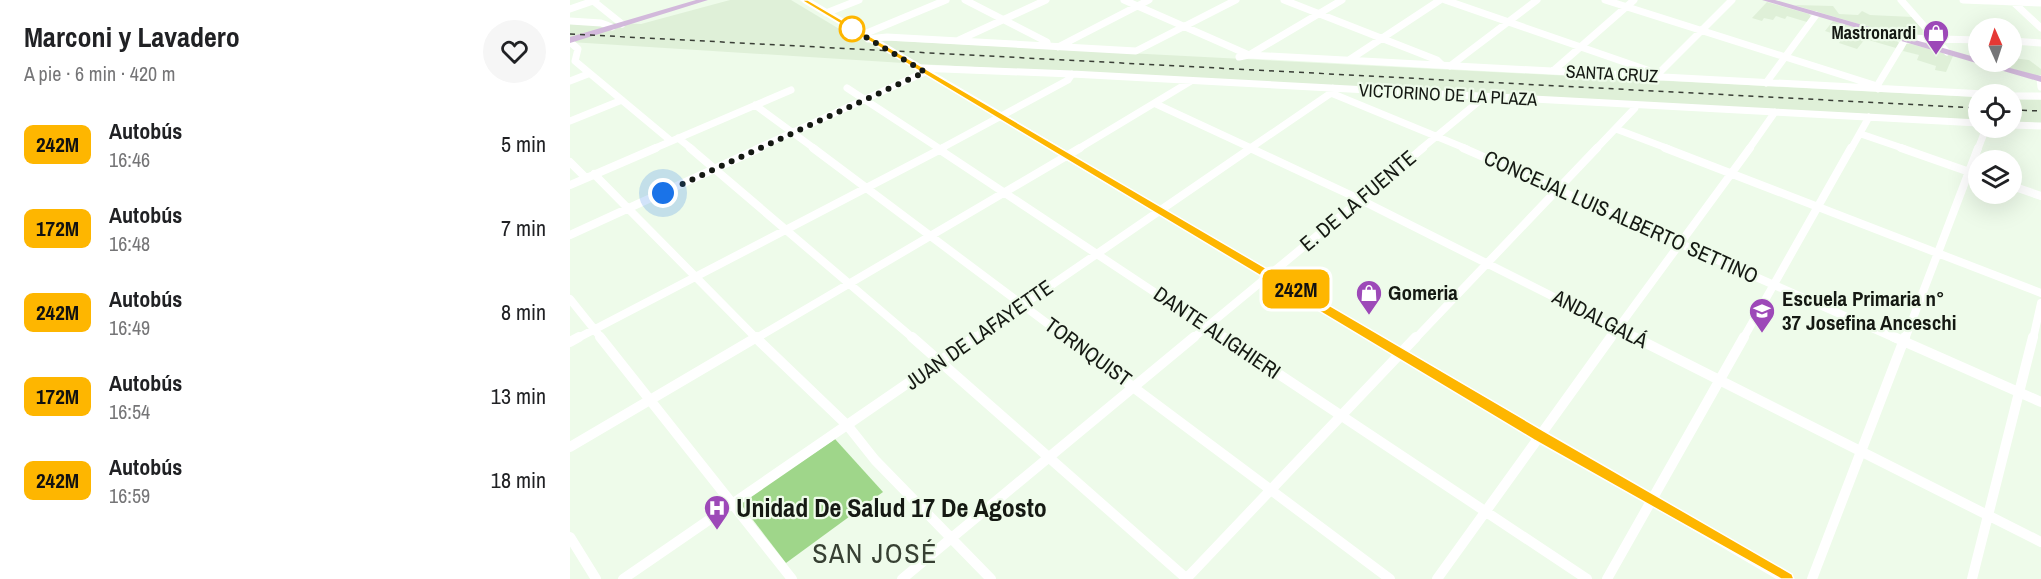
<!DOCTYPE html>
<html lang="es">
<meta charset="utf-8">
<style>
:root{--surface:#fff;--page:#f6f6f6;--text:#202124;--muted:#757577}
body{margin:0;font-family:"Archivo Narrow",sans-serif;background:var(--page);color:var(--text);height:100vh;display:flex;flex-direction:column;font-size:22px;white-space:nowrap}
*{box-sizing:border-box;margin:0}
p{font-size:20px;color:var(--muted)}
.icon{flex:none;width:33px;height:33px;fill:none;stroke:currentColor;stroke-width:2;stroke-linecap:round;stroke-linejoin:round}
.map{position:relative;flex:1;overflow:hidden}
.side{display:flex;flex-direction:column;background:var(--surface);width:570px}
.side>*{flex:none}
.badge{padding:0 12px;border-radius:9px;font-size:21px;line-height:39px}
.needle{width:39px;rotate:357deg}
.fabs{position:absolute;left:1398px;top:18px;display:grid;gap:12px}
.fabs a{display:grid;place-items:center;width:54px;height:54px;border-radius:50%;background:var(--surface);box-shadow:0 6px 24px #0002;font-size:30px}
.you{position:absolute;width:30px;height:30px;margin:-15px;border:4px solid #fff;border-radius:50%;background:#1a73e8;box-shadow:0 0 0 9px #1a73e833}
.map>.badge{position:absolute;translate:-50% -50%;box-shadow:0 0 0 3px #fff}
.round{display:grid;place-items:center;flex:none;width:63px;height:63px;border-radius:32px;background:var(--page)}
.headline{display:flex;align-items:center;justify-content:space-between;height:102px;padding:0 24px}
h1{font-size:28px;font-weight:800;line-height:45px}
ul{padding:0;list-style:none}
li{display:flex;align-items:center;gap:18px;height:84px;padding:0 24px}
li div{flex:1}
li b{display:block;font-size:22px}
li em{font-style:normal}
li .badge{min-width:66px;font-weight:700;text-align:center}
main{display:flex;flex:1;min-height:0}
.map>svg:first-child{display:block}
.built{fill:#dff0d8}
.green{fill:#9fd68a}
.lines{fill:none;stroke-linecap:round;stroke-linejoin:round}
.minor-far2{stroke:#fff;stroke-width:7}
.minor-far1{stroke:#fff;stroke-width:8}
.minor{stroke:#fff;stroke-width:10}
.major{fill:#d2b9db;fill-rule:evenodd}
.rail{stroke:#393e36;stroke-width:1.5;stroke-dasharray:5 5;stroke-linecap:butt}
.line{fill:#feb600;stroke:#fff;stroke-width:1.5}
.walk{stroke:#151913;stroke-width:6;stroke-dasharray:0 10.8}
.stop-dot{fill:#fff;stroke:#feb600;stroke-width:3}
.labels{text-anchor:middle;stroke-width:4.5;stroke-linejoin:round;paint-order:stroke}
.far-poi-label{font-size:18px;font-weight:bold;fill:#151913;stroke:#eefbea;text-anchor:end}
.far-street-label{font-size:18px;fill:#151913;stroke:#eefbea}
.street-label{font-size:21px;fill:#151913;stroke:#eefbea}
.poi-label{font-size:21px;font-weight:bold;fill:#151913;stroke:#eefbea;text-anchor:start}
.near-poi-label{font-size:26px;font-weight:bold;fill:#151913;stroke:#eefbea;text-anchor:start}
.near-quarter-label{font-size:28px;letter-spacing:1.5px;fill:#374033;stroke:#eefbea}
</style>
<main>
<section class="side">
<div class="headline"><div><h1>Marconi y Lavadero</h1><p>A pie · 6 min · 420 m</p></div><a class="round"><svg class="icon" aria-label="heart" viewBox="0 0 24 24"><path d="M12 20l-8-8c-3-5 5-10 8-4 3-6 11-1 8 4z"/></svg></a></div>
<ul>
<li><span class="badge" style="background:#feb600;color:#111">242M</span><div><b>Autobús</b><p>16:46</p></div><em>5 min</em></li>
<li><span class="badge" style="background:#feb600;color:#111">172M</span><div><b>Autobús</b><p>16:48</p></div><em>7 min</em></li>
<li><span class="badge" style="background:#feb600;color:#111">242M</span><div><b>Autobús</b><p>16:49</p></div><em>8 min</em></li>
<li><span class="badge" style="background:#feb600;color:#111">172M</span><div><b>Autobús</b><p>16:54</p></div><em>13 min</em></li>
<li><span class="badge" style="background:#feb600;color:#111">242M</span><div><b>Autobús</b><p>16:59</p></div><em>18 min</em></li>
</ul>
</section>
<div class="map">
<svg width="1471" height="579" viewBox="0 0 1471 579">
<rect width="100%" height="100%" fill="#eefbea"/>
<path class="built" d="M160,0H221L286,39L1408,97V120L349,64L0,42V21L71,24Z
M1197,2L1239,14L1241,17L1237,22L1217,16L1215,19L1206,16L1203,20L1194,18L1192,21L1182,18Z
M1224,5L1263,6L1269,14L1288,15L1292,11L1300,15L1343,17L1359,35H1327Z
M1263,21L1325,39L1329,43L1326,48L1295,39L1287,49L1269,43L1273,37L1255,31Z
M1336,44H1341L1383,56L1376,72L1365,70L1366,66L1347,60L1349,55L1333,51Z
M1442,58L1459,60L1471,69V77L1417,62H1442Z
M1442,99L1471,100V124L1442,122Z"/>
<path class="green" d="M265,439L313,492L216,563L170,503Z"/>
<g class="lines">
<path class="minor-far2" d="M22,0L52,24
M235,0L487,149
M395,0L477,42L478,46
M554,0L679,55
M714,0L867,60L872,65
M875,0L1086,73
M1035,0L1304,85
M1331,0L1377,52
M1393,0L1471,3
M1442,1L1471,28
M0,9L26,0
M256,13L289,0
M0,21L31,23L42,27
M292,35L376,0
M298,39L317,37L566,51L666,0
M389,40L476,0
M1442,41L1471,43
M0,42L8,49L5,61L101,141
M488,47L579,0
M679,55L772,0
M669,57L679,55L1415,94
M779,60L870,0
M880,66L967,0
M348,68L502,74L1408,123
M983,71L1064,0
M1089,77L1088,74L1162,0
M1470,79L1471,87
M0,81L18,74
M1196,83L1246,15
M277,88L370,149
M1308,89L1307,86L1336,38L1408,40
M761,93L897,149
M1442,96H1471
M586,104L683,149
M185,105L245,149
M0,121L52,100
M1442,125L1471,126
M1046,129L1099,149
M1291,134L1335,149
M108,138L122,149
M83,149L221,90
M186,149L355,72
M370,149L498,80L502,74
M508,149L621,81
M679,149L761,93L763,88
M851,149L908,102L910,97
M1026,149L1065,108L1064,105
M1179,149L1205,112
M1281,149L1299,117
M1408,149L1416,128"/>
<path class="minor-far1" d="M120,148L344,339
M243,148L498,339
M367,148L655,339
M484,148L805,339
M680,148L789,199L1067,339
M893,148L1327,339
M1095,148L1471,293
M1331,148L1408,175
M0,162L16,178
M24,174L187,339
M0,185L86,148
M1442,186L1471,196
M0,235L190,148
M0,299L32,339
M6,339L373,148
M185,339L510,148
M403,339L681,148
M622,339L853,148
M845,339L1027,148
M1040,339L1180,148
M1173,339L1281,148
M1335,339L1408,148
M1463,339L1471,303"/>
<path class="minor" d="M30,337L222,579
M185,337L278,426L305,460L421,579
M342,337L617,579
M496,337L820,579
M653,337L1017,579
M803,337L1216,579
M1064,337L1471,542
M1324,337L1471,402
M0,342L9,337
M0,447L187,337
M0,537L26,579
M53,579L405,337
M332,579L624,337
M616,579L846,337
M867,579L1041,337
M1037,579L1174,337
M1242,579L1335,337
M1402,579L1463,337"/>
<path class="major" d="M126,0H138L0,43V37Z
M1192,0H1205L1408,58V62H1417L1471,76V82Z"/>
<path class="rail" d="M0,34L1408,108
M1442,110L1471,111"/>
</g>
<path class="line" d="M231,0H238L974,431L1222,574L1224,579H1211L964,440Z"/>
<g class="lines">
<path class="walk" d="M93,193L355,72L282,29"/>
</g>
<defs>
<g id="shop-pin" transform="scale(1.35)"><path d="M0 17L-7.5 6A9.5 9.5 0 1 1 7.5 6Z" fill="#9d49b8" stroke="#eefbea"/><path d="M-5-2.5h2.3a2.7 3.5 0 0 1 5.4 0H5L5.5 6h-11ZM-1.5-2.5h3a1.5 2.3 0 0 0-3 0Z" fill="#fff"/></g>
<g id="school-pin" transform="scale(1.35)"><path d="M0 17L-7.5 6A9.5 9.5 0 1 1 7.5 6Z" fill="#9d49b8" stroke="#eefbea"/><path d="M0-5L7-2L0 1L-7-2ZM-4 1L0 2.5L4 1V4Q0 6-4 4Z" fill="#fff"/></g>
<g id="hospital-pin" transform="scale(1.35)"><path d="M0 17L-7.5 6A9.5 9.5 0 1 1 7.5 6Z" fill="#9d49b8" stroke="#eefbea"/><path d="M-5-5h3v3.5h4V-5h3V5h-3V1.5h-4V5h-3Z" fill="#fff"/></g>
</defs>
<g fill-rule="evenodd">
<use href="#shop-pin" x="1366" y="33"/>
<use href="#shop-pin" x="799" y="293"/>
<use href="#school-pin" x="1192" y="311"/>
<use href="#hospital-pin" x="147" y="508"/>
</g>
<circle class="stop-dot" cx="282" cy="29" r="12"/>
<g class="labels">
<g class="far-poi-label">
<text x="1346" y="39">Mastronardi</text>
</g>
<g class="far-street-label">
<text transform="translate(1042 74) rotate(3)" y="6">SANTA CRUZ</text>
<text transform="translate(878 95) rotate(3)" y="6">VICTORINO DE LA PLAZA</text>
</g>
<g class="street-label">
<text transform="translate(788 201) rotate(-40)" y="7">E. DE LA FUENTE</text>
<text transform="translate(1051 217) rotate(24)" y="7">CONCEJAL LUIS ALBERTO SETTINO</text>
<text transform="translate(1030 319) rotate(27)" y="7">ANDALGALÁ</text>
<text transform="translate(647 333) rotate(34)" y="7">DANTE ALIGHIERI</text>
<text transform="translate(409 335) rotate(-35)" y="7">JUAN DE LAFAYETTE</text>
<text transform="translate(518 352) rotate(36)" y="7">TORNQUIST</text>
</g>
<g class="poi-label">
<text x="818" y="300">Gomeria</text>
<text x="1212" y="306">Escuela Primaria n°<tspan x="1212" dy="24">37 Josefina Anceschi</tspan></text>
</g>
<g class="near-poi-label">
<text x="166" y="517">Unidad De Salud 17 De Agosto</text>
</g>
<g class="near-quarter-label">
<text x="305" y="563">SAN JOSÉ</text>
</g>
</g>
</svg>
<div class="fabs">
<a><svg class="needle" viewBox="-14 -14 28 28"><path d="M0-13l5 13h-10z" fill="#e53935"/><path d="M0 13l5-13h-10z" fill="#757577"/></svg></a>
<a><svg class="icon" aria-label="locate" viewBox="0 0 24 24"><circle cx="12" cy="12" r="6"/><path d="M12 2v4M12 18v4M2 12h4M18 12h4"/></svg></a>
<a><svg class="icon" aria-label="layers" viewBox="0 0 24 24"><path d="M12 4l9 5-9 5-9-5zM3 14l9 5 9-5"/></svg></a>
</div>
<div class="you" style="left:93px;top:193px"></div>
<b class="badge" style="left:726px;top:289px;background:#feb600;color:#111">242M</b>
</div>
</main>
